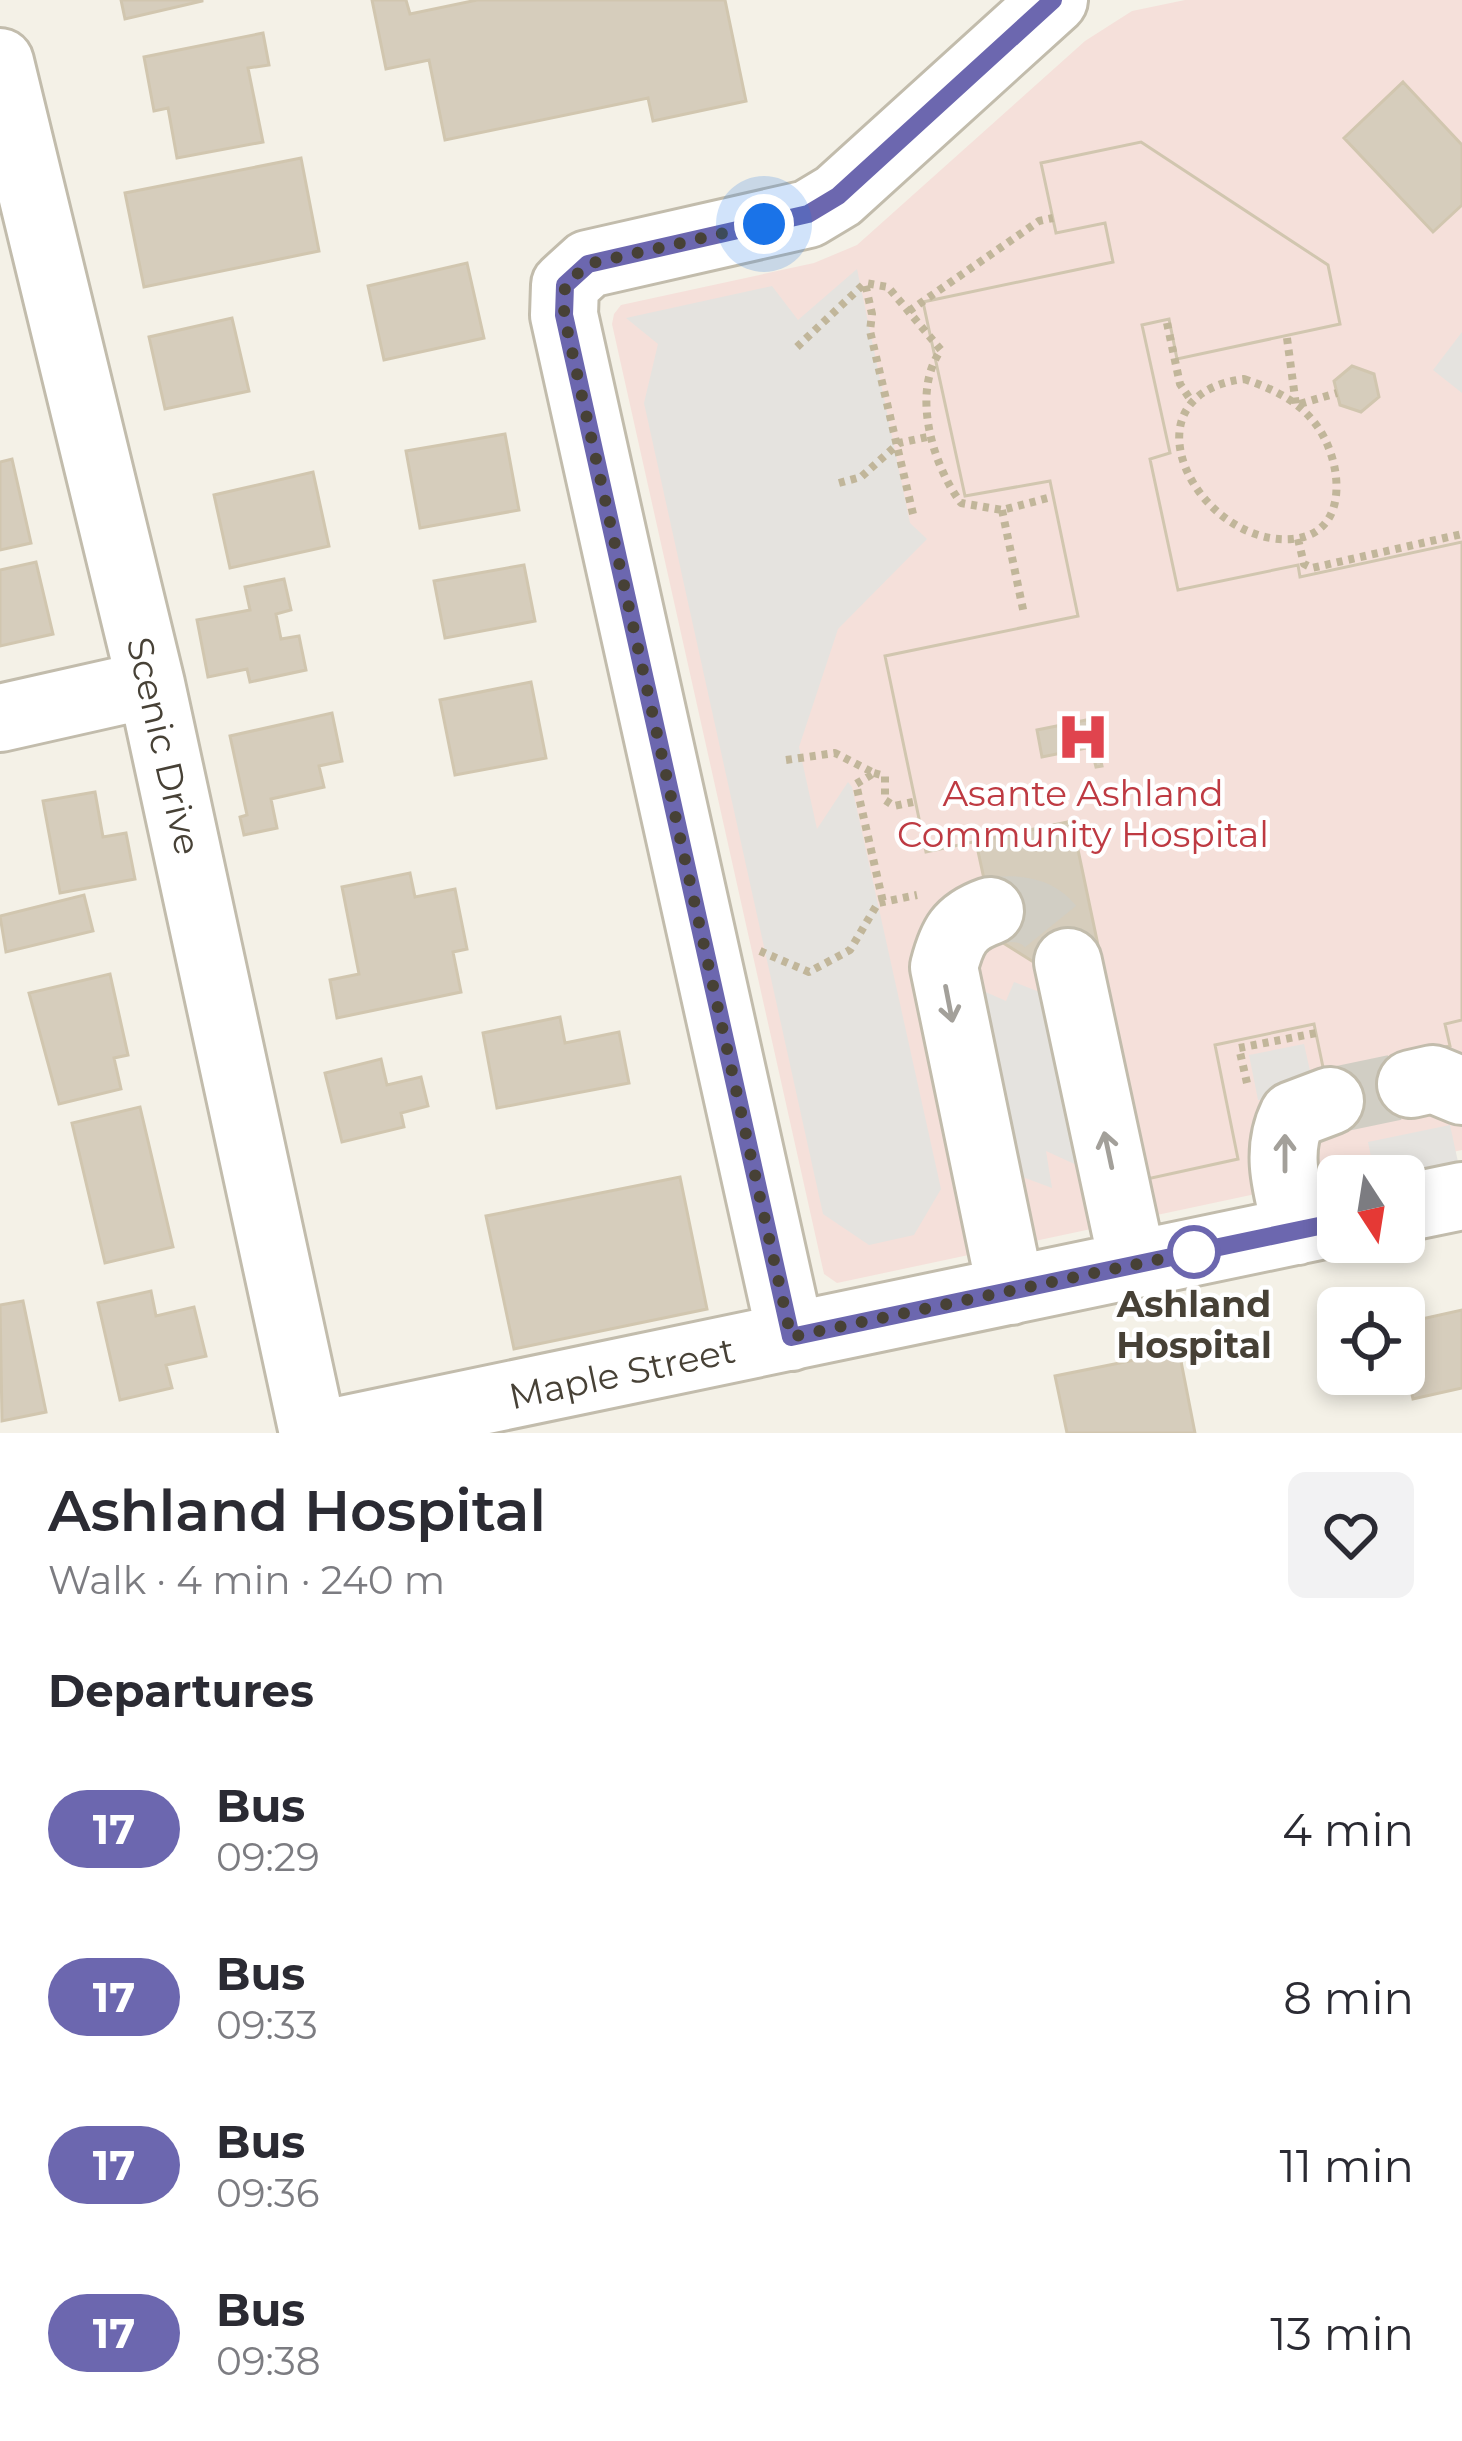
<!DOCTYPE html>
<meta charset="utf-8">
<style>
:root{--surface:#fff;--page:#f2f2f3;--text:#2b2b33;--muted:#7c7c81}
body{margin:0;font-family:Montserrat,sans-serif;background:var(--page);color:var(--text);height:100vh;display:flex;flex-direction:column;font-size:45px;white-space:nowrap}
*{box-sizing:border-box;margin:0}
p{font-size:39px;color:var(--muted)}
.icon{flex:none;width:66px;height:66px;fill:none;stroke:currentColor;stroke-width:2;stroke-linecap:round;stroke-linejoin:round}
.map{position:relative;height:1433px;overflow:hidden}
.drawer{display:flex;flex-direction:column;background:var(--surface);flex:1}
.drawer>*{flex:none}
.badge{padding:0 24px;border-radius:39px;font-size:42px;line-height:78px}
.needle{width:78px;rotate:168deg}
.buttons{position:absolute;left:1317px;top:1155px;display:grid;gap:24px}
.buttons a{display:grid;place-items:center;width:108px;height:108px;border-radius:18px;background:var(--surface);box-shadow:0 6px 18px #0003;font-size:60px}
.you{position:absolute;width:60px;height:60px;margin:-30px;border:9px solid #fff;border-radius:50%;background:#1a73e8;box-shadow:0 0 0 18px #1a73e833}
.map>.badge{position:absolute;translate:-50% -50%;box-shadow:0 0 0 6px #fff}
h2{padding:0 48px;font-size:45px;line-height:108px}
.round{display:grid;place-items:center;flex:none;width:126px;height:126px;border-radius:18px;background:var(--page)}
.overview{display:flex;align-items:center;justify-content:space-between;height:204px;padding:0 48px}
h1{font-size:57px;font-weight:600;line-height:90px}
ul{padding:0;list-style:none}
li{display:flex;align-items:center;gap:36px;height:168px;padding:0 48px}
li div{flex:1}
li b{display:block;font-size:45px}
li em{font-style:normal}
li .badge{min-width:132px;font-weight:700;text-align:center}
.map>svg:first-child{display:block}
.medical{fill:#f5e0da}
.parking{fill:#e5e3df}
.building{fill:#d6cdbc;stroke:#d1c6af;stroke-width:3;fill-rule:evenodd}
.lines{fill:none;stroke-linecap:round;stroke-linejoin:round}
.minor-tunnel{stroke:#d1cec4;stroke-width:66;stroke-dasharray:66 33;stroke-linecap:butt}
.minor-casing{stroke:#c2bcac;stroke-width:72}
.path{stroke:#c1b69a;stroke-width:8;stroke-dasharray:6 6;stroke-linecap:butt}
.minor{stroke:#fff;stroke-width:66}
.oneway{stroke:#a3a09a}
.line-casing{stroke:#fff;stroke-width:27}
.line{stroke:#6c67af;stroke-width:18}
.walk{stroke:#474136;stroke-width:12;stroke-dasharray:0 21.6}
.stop-dot{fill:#fff;stroke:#6c67af;stroke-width:6}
.labels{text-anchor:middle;stroke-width:9;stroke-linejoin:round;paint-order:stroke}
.street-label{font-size:36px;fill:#474136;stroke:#fff}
.health-label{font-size:36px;fill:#be3a42;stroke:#fff}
.stop-label{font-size:36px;font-weight:bold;fill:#474136;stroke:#fff}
</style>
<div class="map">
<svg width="1462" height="1433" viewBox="0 0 1462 1433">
<rect width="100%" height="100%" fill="#f4f1e7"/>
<path class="medical" d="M1185,0H1462V1150L837,1283L824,1274L612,324L614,314L621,305L814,263L857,245L1085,41L1132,11Z"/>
<path class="parking" d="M857,269L910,523L927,539L838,629L799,747L817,829L848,782L852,787L941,1189L914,1235L869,1245L823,1214L644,403L658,344L626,318L772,286L798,320Z
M1462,332V393L1433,370Z
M963,982L1006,1001L1014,982L1057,999L1092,1172L1046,1151L1052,1188L1001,1169Z
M1304,1044L1314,1089L1258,1100L1249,1055Z
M1450,1125L1458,1162L1375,1176L1368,1142Z"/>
<path class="building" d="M121,0H202V1L125,19Z
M372,0H406L410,14L477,0H725L746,101L653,121L648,98L445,140L429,60L386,69Z
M263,33L269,65L248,68L263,142L177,158L168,108L154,111L144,57Z
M1403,82L1462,145V205L1433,232L1344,138Z
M1141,142L1328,265L1340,324L1177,359L1169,319L1142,325L1170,453L1150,459L1178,590L1298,565L1300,577L1462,542V1020L1445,1024L1450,1046L1324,1072L1314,1024L1215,1045L1238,1159L1147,1179L1072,821L926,852L885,656L1078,616L1050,481L965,496L923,302L1113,262L1105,223L1056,233L1041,163ZM1091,719L1102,766L1096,767L1091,747L1042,757L1037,730Z
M1141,142L1328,265L1340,324L1177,359L1169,319L1142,325L1170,453L1150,459L1178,590L1298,565L1300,577L1462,542V1020L1445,1024L1450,1046L1324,1072L1314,1024L1215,1045L1238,1159L1147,1179L1072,821L926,852L885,656L1078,616L1050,481L965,496L923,302L1113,262L1105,223L1056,233L1041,163Z
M301,158L319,251L144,287L125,193Z
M467,263L484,338L384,360L368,286Z
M232,318L249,391L165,409L149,337Z
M1352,366L1374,374L1379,397L1361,412L1340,405L1334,381Z
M505,434L519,510L420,528L406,451Z
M12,459L31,543L0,550V462Z
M313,472L329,546L230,568L214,495Z
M36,562L53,634L0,646V570Z
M524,565L535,621L445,638L434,581Z
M284,579L291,610L276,614L281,639L299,636L306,670L250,682L247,669L208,677L197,620L250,610L245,587Z
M531,682L546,758L455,775L440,700Z
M332,713L342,761L319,766L324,787L271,799L277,828L244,835L240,817L247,815L230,736Z
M95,792L103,837L126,833L135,879L60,893L43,801Z
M1072,821L1100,955L1043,968L997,939L976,842Z
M410,873L415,897L455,889L467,949L453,952L461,992L337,1018L330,980L359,974L342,887Z
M84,895L93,931L6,952L0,916Z
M110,974L128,1055L114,1058L121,1089L59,1104L29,993Z
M560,1017L565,1043L619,1032L629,1083L497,1108L483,1033Z
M1404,1055L1415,1107L1335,1124L1324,1072Z
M381,1059L387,1085L421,1077L428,1106L401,1113L404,1127L342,1142L325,1073Z
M140,1107L173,1247L105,1263L72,1123Z
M680,1177L707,1309L514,1349L486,1216Z
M151,1291L156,1316L194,1307L206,1356L166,1365L172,1388L120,1400L98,1303Z
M23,1301L46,1412L2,1421L0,1305Z
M1462,1310V1388L1413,1399L1404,1360V1323Z
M1179,1351L1195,1433H1067L1055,1376Z"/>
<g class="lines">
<path class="minor-tunnel" d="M990,911C1037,903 1054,920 1068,962
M1330,1101L1411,1084"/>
<g class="minor-casing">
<path id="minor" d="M0,62L151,684L313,1433
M0,718L151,684
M990,911C959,922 952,936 944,967L1011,1291
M1068,962L1133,1265
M1411,1084L1433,1079L1462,1091
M1404,1208L1462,1196
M1297,1231C1288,1192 1274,1153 1293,1115L1330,1101
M791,1337L564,315L565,285L588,264L808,214L838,196L1054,0
M328,1433L1338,1222"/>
</g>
<path class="path" d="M909,311L1039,221L1053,218
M1167,323L1180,384L1190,399
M1287,338L1296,405L1337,393
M797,347L864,284
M1244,379C1270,388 1296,399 1314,422C1342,456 1353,534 1292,539C1197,546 1119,395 1244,379Z
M839,483L861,477L899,443L932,436
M1002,510L1024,614
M913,514L870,331L872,314L865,283L888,287L941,350C911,392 932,464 961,503L1002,510L1048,498
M1298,539L1304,564L1312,568L1462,534
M786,760L835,753L874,773L856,784L883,902
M874,773L885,776V800L894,806L913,802
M760,951L809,972L850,950L878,903L917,895
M1247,1083L1239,1048L1316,1033"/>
<use href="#minor" class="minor"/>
</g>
<defs><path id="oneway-shaft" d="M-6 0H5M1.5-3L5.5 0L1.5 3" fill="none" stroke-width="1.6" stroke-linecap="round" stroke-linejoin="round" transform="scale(3)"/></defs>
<g class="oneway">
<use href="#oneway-shaft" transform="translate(949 1004) rotate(79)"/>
<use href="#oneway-shaft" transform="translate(1108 1150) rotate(-102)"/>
<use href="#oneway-shaft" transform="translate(1285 1153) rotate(-90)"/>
</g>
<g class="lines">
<g class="line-casing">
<path id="line" d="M1053,0L838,196L808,214L588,264L565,285L564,315L791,1337L1338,1222"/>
</g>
<use href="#line" class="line"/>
<path class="walk" d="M764,224L588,264L565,285L564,315L791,1337L1194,1252"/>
</g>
<defs>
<g id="hospital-bare" transform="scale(4.14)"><path d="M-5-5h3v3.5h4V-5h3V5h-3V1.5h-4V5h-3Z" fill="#e0444e" stroke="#fff" stroke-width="2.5" paint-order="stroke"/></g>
</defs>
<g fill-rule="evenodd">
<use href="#hospital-bare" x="1083" y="737"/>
</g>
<circle class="stop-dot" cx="1194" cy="1252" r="24"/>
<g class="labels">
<g class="street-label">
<text transform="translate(164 746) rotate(77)" y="13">Scenic Drive</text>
<text transform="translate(622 1373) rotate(-12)" y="13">Maple Street</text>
</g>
<g class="health-label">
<text x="1083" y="806">Asante Ashland<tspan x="1083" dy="41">Community Hospital</tspan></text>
</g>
<g class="stop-label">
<text x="1194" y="1317">Ashland<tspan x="1194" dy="41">Hospital</tspan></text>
</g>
</g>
</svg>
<div class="buttons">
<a><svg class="needle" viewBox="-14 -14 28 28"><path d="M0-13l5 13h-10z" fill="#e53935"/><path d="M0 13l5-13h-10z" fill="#7c7c81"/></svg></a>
<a><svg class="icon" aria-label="locate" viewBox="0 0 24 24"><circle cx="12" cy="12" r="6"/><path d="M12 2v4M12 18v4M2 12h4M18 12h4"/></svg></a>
</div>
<div class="you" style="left:764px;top:224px"></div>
</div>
<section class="drawer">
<div class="overview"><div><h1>Ashland Hospital</h1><p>Walk · 4 min · 240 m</p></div><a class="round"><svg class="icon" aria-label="heart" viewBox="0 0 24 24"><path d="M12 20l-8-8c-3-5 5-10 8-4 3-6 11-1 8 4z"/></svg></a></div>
<h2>Departures</h2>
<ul>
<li><span class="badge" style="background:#6c67af;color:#fff">17</span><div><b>Bus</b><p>09:29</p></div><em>4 min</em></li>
<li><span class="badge" style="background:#6c67af;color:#fff">17</span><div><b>Bus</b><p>09:33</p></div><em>8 min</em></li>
<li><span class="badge" style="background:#6c67af;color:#fff">17</span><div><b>Bus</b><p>09:36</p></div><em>11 min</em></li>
<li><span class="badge" style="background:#6c67af;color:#fff">17</span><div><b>Bus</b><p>09:38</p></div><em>13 min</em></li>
</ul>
</section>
